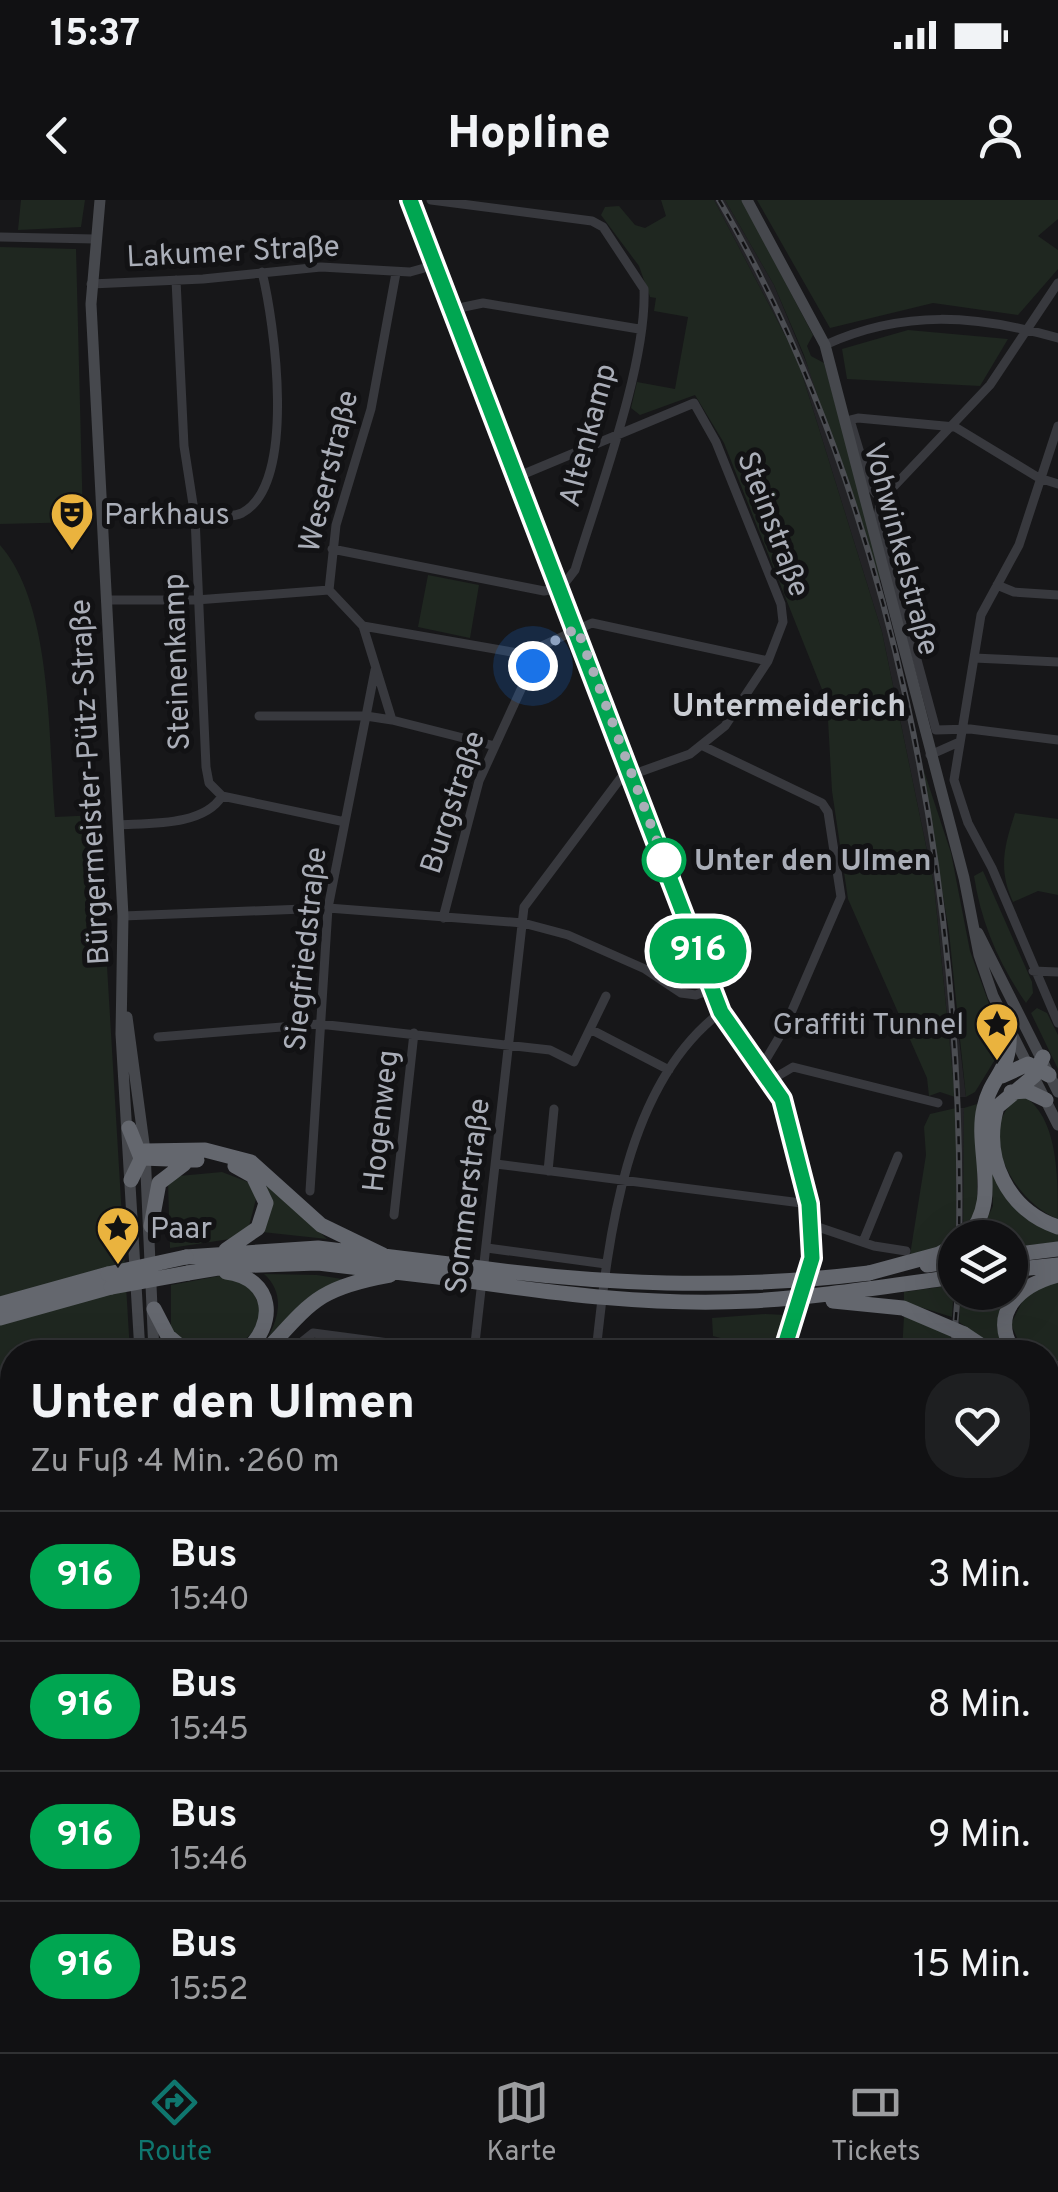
<!DOCTYPE html>
<html lang="de">
<meta charset="utf-8">
<style>
:root{--surface:#111113;--page:#1e1f21;--text:#f1f3f6;--muted:#9c9da0;--line:#303133;--accent:#0f766e}
body{margin:0;font-family:Overpass,sans-serif;background:var(--page);color:var(--text);height:100vh;display:flex;flex-direction:column;font-size:38px;white-space:nowrap}
*{box-sizing:border-box;margin:0}
p{font-size:32px;color:var(--muted)}
.icon{flex:none;width:55px;height:55px;fill:none;stroke:currentColor;stroke-width:2;stroke-linecap:round;stroke-linejoin:round}
.map{position:relative;flex:1;overflow:hidden}
.drawer{position:absolute;left:0px;top:1140px;width:1060px;height:712px;display:flex;flex-direction:column;background:var(--surface);border-radius:40px 40px 0 0;box-shadow:0 10px 40px #0002,0 0 0 2px var(--line)}
.drawer>*{flex:none}
.badge{padding:0 20px;border-radius:32px;font-size:35px;line-height:65px}
.tools{position:absolute;left:938px;top:1020px;display:grid;gap:20px}
.tools a{display:grid;place-items:center;width:90px;height:90px;border-radius:50%;background:var(--surface);box-shadow:0 10px 40px #0002,0 0 0 2px var(--line);font-size:50px}
.you{position:absolute;width:50px;height:50px;margin:-25px;border:8px solid #fff;border-radius:50%;background:#1a73e8;box-shadow:0 0 0 15px #1a73e833}
.map>.badge{position:absolute;translate:-50% -50%;box-shadow:0 0 0 5px #fff}
.round{display:grid;place-items:center;flex:none;width:105px;height:105px;border-radius:40px;background:var(--page)}
.summary{display:flex;align-items:center;justify-content:space-between;height:170px;padding:0 30px}
h1{font-size:48px;font-weight:800;line-height:75px}
ul{padding:0;list-style:none}
li{display:flex;align-items:center;gap:30px;height:130px;padding:0 30px;border-top:2px solid var(--line)}
li div{flex:1}
li b{display:block;font-size:38px}
li em{font-style:normal}
li .badge{min-width:110px;font-weight:700;text-align:center}
.status{display:flex;justify-content:space-between;align-items:center;height:70px;padding:0 50px;background:var(--surface);direction:ltr}
.status svg{height:28px;fill:currentColor}
header{display:flex;justify-content:space-between;align-items:center;height:130px;padding:0 30px;background:var(--surface);font-size:45px;font-weight:800}
.tab-bar{display:flex;justify-content:space-around;align-items:center;height:140px;border-top:2px solid var(--line);background:var(--surface);font-size:28px;color:var(--muted)}
.tab-bar a{display:grid;justify-items:center;gap:5px}
.tab-bar .selected{color:var(--accent)}
.map>svg:first-child{display:block}
.built{fill:#232326}
.green{fill:#1f2720}
.lines{fill:none;stroke-linecap:round;stroke-linejoin:round}
.street{stroke:#38393e;stroke-width:9}
.secondary{stroke:#46484d;stroke-width:11}
.highway{stroke:#64676e;stroke-width:15}
.rail-casing{stroke:#4b4d52;stroke-width:6}
.rail{stroke:#121214;stroke-width:2.5;stroke-dasharray:8;stroke-linecap:butt}
.highway-bridge{stroke:#64676e;stroke-width:15}
.line-casing{stroke:#fff;stroke-width:22}
.line{stroke:#00a651;stroke-width:15}
.walk{stroke:#aaaeb8;stroke-width:10;stroke-dasharray:0 18}
.stop-dot{fill:#fff;stroke:#00a651;stroke-width:5}
.labels{text-anchor:middle;stroke-width:10;stroke-linejoin:round;paint-order:stroke}
.street-label{font-size:30px;fill:#aaaeb8;stroke:#121214}
.poi-label{font-size:30px;fill:#aaaeb8;stroke:#121214;text-anchor:start}
.stop-label{font-size:30px;font-weight:bold;fill:#aaaeb8;stroke:#121214;text-anchor:start}
.neighbourhood-label{font-size:32px;font-weight:bold;fill:#cacdd4;stroke:#121214}
</style>
<div class="status"><b>15:37</b><svg viewBox="0 0 49 12"><path d="M0 12V9h3v3zM5 12V6h3v6zM10 12V3h3v9zM15 12V0h3v12zM26 1h20v11H26zM47 4h2v5h-2z"/></svg></div>
<header><svg class="icon" aria-label="back" viewBox="0 0 24 24"><path d="M15 5l-7 7 7 7"/></svg>Hopline<svg class="icon" aria-label="person" viewBox="0 0 24 24"><circle cx="12" cy="8" r="4"/><path d="M4 21q1-7 8-7t8 7"/></svg></header>
<div class="map">
<svg width="1058" height="1852" viewBox="0 0 1058 1852">
<rect width="100%" height="100%" fill="#171719"/>
<path class="built" d="M714,0H725L774,85L821,198L886,404L934,631L966,897H955L934,685L882,432L797,158Z
M956,908H964L963,1037L956,1038Z
M508,1840H566L563,1852H508Z"/>
<path class="green" d="M21,0H85L81,27L18,30Z
M661,0H714L797,158L882,432L934,685L955,897L940,892L929,896L927,878L848,699L832,591L827,502L724,243L695,195L640,215L631,208L637,182L675,189L688,117L654,111L656,98L650,97L639,66L601,15L605,7L619,6L635,25L645,28L666,16Z
M725,0H742L813,135L807,146L811,156L824,163L883,379L879,380L804,155L774,85Z
M757,0H1058V19L1038,36L1058,50V69L1018,115L933,103L830,128Z
M0,47L76,49L83,322L0,324Z
M908,130L1008,139L980,186L847,179L842,149Z
M0,345C53,405 48,538 55,617L98,615L130,1152H12V1177L0,1178Z
M428,375L479,385L470,438L418,427Z
M921,562L951,653L970,751L1004,845L975,892L966,897L949,732Z
M1015,613L1058,619V695L1038,691L1013,702C998,669 1004,647 1015,613Z
M983,671L1032,782L1033,793L1026,803C999,764 981,723 974,676Z
M1037,808L1047,813L1058,835V869L1031,813Z
M1022,895C1058,916 1058,975 1058,1019C1013,1002 971,926 1022,895Z
M977,904V1009L963,1033L964,908Z
M956,908V1036L934,1049L910,1055L926,955L924,927L930,914Z
M991,960L998,981L1058,1032V1042L1010,1047V1038H978L993,1006Z
M222,972L248,982L257,995L248,1030L230,1039L170,1048L168,982L179,976Z
M261,976L327,1039L262,1032L270,1002Z
M317,1075L342,1079L306,1099L268,1137C281,1114 283,1091 264,1074Z
M219,1076L249,1082L264,1117C237,1157 208,1167 171,1131V1085Z
M1026,1077L1011,1093L1008,1152H1001L959,1122L961,1093L1010,1092V1078Z
M1058,1081V1164H1048V1152H1023L1011,1124L1026,1094Z
M954,1085L952,1117L904,1102V1092Z
M765,1114L786,1115L772,1152L713,1136L712,1118Z
M904,1116L951,1134L949,1152H902Z
M12,1612V1810L0,1804V1614Z
M86,1840H169L166,1852H106Z"/>
<g class="lines">
<path class="street" d="M0,37L95,39
M396,73L371,209L336,325L329,390L363,426L392,520L495,546
M176,80L184,246L195,317L206,567L209,583L222,596
M91,84L203,79L321,67L410,72L435,65
M454,109L483,103L639,129
M825,145C904,109 977,115 1058,138
M1058,226L1019,345L981,415L954,580L968,623L992,668L1058,823
M881,300L878,316L936,530L970,529L1058,540
M881,300L870,286L850,220L858,218L955,227L1039,278L1058,284
M881,300L990,185L1058,83
M195,317C209,316 228,319 242,313C298,284 274,121 262,72
M332,349L544,391L561,388L575,370C598,294 647,165 644,89L603,27L592,21L431,0
M997,385L1014,392L1058,395
M106,400H196L329,390
M363,426L524,454L592,423L768,461
M974,458L1058,462
M375,470L366,516L392,520
M259,516H366L328,708L310,991
M703,546L822,603L828,612L841,697L784,829L762,866
M930,555L957,543
M118,625C150,623 204,626 222,596L345,622
M123,716L328,708L523,723L568,735L645,769L681,793L696,795L712,789
M443,718L479,581L539,450
M1033,771L1058,772
M590,829L669,870
M158,837L319,824L550,850L574,862L606,796
M771,880L793,867L938,903
M496,964L809,1004
M548,971L554,909
M394,1015L414,833
M812,1025L874,1046L906,1051
M863,1042L898,956
M487,1048L606,1064
M302,1152L303,1141L313,1133L457,1152
M474,1152L524,707L620,579L690,554L725,526L768,461L783,422L781,404L716,242L694,203L519,276
M596,1152C608,1041 624,885 721,812
M0,1239H12
M1048,1349L1058,1350
M0,1372L12,1371
M1048,1414L1058,1417
M0,1479L1,1510
M1048,1809L1058,1776
M0,1813L12,1818
M69,1840L93,1852
M640,1840L703,1852
M359,1852L362,1840
M578,1852L581,1840
M1014,1852L1025,1840"/>
<path class="secondary" d="M100,0L91,104L123,716L121,834L140,1152
M410,0L721,812L782,899L809,1004L812,1058L783,1152
M747,0L825,145L964,678L979,755L993,796L1058,925
M978,733L1058,892
M127,817L145,951L154,1152
M0,1510L12,1509
M1048,1581L1058,1587
M1048,1609L1057,1603
M262,1840L265,1852
M915,1852L918,1840"/>
<path class="highway" d="M1043,857L1034,876L997,907C982,958 1008,1011 1058,1027
M1002,876L1028,864L1049,875
M1011,892L1027,891L1046,900
M129,928L141,958L197,960
M131,980L145,951L205,950L251,962L321,1025L383,1055
M151,1026L159,983L184,964
M965,1038C1003,1004 974,950 984,908C992,872 1012,874 1009,827
M226,1050L258,1028L266,1003L253,976L235,966
M1010,1055L1058,1049
M186,1057L318,1048L465,1066
M927,1065L955,1061
M1010,1070L1058,1065
M226,1072C274,1078 278,1125 244,1152
M188,1073L230,1066L318,1063L463,1080
M869,1073L939,1054L955,1045
M0,1104L108,1074
M154,1109L168,1136L187,1152
M0,1118L111,1087
M964,1134L991,1152
M265,1152C312,1101 318,1088 390,1075
M1014,1152C988,1113 1020,1085 1058,1075
M1048,1170L1058,1169
M1048,1182H1058"/>
<g class="rail-casing">
<path id="rail" d="M719,0C894,299 965,694 959,1038
M953,1152L958,1092
M1048,1581L1058,1576
M751,1852L755,1840
M783,1852L789,1840"/>
</g>
<use href="#rail" class="rail"/>
<path class="highway-bridge" d="M465,1066C601,1085 732,1090 869,1073
M108,1074L186,1057
M463,1080C558,1094 654,1106 751,1101C819,1097 887,1086 955,1077
M111,1087L188,1073
M833,1101L903,1108L964,1134"/>
</g>
<g class="lines">
<g class="line-casing">
<path id="line" d="M410,0L721,812L782,899L809,1004L812,1058L783,1152"/>
</g>
<use href="#line" class="line"/>
<path class="walk" d="M533,466L539,450L577,428L664,660"/>
</g>
<defs>
<g id="theatre-pin" transform="scale(2.25)"><path d="M0 17L-7.5 6A9.5 9.5 0 1 1 7.5 6Z" fill="#eab33e" stroke="#121214"/><path d="M-5-5.5Q0-4 5-5.5V0Q5 5 0 6Q-5 5-5 0ZM-3.3-2.5H-1v1.5H-3.3ZM1-2.5H3.3v1.5H1ZM-2.8 1Q0 5.5 2.8 1Z" fill="#111"/></g>
<g id="sight-pin" transform="scale(2.25)"><path d="M0 17L-7.5 6A9.5 9.5 0 1 1 7.5 6Z" fill="#eab33e" stroke="#121214"/><path d="M0-6L1.8-2.2L6-1.7L2.9 1.2L3.7 5.4L0 3.3L-3.7 5.4L-2.9 1.2L-6-1.7L-1.8-2.2Z" fill="#111"/></g>
</defs>
<g fill-rule="evenodd">
<use href="#theatre-pin" x="72" y="314"/>
<use href="#sight-pin" x="997" y="824"/>
<use href="#sight-pin" x="118" y="1028"/>
</g>
<circle class="stop-dot" cx="664" cy="660" r="20"/>
<g class="labels">
<g class="street-label">
<text transform="translate(233 51) rotate(-3)" y="10">Lakumer Straße</text>
<text transform="translate(587 235) rotate(-75)" y="10">Altenkamp</text>
<text transform="translate(328 271) rotate(-76)" y="10">Weserstraße</text>
<text transform="translate(774 324) rotate(69)" y="10">Steinstraße</text>
<text transform="translate(902 349) rotate(75)" y="10">Vohwinkelstraße</text>
<text transform="translate(176 462) rotate(-92)" y="10">Steinenkamp</text>
<text transform="translate(89 582) rotate(-93)" y="10">Bürgermeister-Pütz-Straße</text>
<text transform="translate(452 602) rotate(-72)" y="10">Burgstraße</text>
<text transform="translate(305 749) rotate(-84)" y="10">Siegfriedstraße</text>
<text transform="translate(380 921) rotate(-84)" y="10">Hogenweg</text>
<text transform="translate(467 996) rotate(-83)" y="10">Sommerstraße</text>
</g>
<g class="poi-label">
<text x="104" y="324">Parkhaus</text>
<text x="964" y="834" text-anchor="end">Graffiti Tunnel</text>
<text x="150" y="1038">Paar</text>
</g>
<g class="stop-label">
<text x="694" y="670">Unter den Ulmen</text>
</g>
<g class="neighbourhood-label">
<text x="789" y="516">Untermeiderich</text>
</g>
</g>
</svg>
<div class="tools">
<a><svg class="icon" aria-label="layers" viewBox="0 0 24 24"><path d="M12 4l9 5-9 5-9-5zM3 14l9 5 9-5"/></svg></a>
</div>
<div class="you" style="left:533px;top:466px"></div>
<b class="badge" style="left:698px;top:751px;background:#00a651;color:#fff">916</b>
<section class="drawer">
<div class="summary"><div><h1>Unter den Ulmen</h1><p>Zu Fuß · 4 Min. · 260 m</p></div><a class="round"><svg class="icon" aria-label="heart" viewBox="0 0 24 24"><path d="M12 20l-8-8c-3-5 5-10 8-4 3-6 11-1 8 4z"/></svg></a></div>
<ul>
<li><span class="badge" style="background:#00a651;color:#fff">916</span><div><b>Bus</b><p>15:40</p></div><em>3 Min.</em></li>
<li><span class="badge" style="background:#00a651;color:#fff">916</span><div><b>Bus</b><p>15:45</p></div><em>8 Min.</em></li>
<li><span class="badge" style="background:#00a651;color:#fff">916</span><div><b>Bus</b><p>15:46</p></div><em>9 Min.</em></li>
<li><span class="badge" style="background:#00a651;color:#fff">916</span><div><b>Bus</b><p>15:52</p></div><em>15 Min.</em></li>
</ul>
</section>
</div>
<nav class="tab-bar">
<a class="selected"><svg class="icon" aria-label="directions" viewBox="0 0 24 24"><path d="M12 3l9 9-9 9-9-9zM9 14v-3h6M13 9l2 2-2 2"/></svg>Route</a>
<a><svg class="icon" aria-label="map" viewBox="0 0 24 24"><path d="M3 6l6-2 6 2 6-2v14l-6 2-6-2-6 2zM9 4v14M15 6v14"/></svg>Karte</a>
<a><svg class="icon" aria-label="tickets" viewBox="0 0 24 24"><path d="M3 7h18v10H3zM15 7v10"/></svg>Tickets</a>
</nav>
